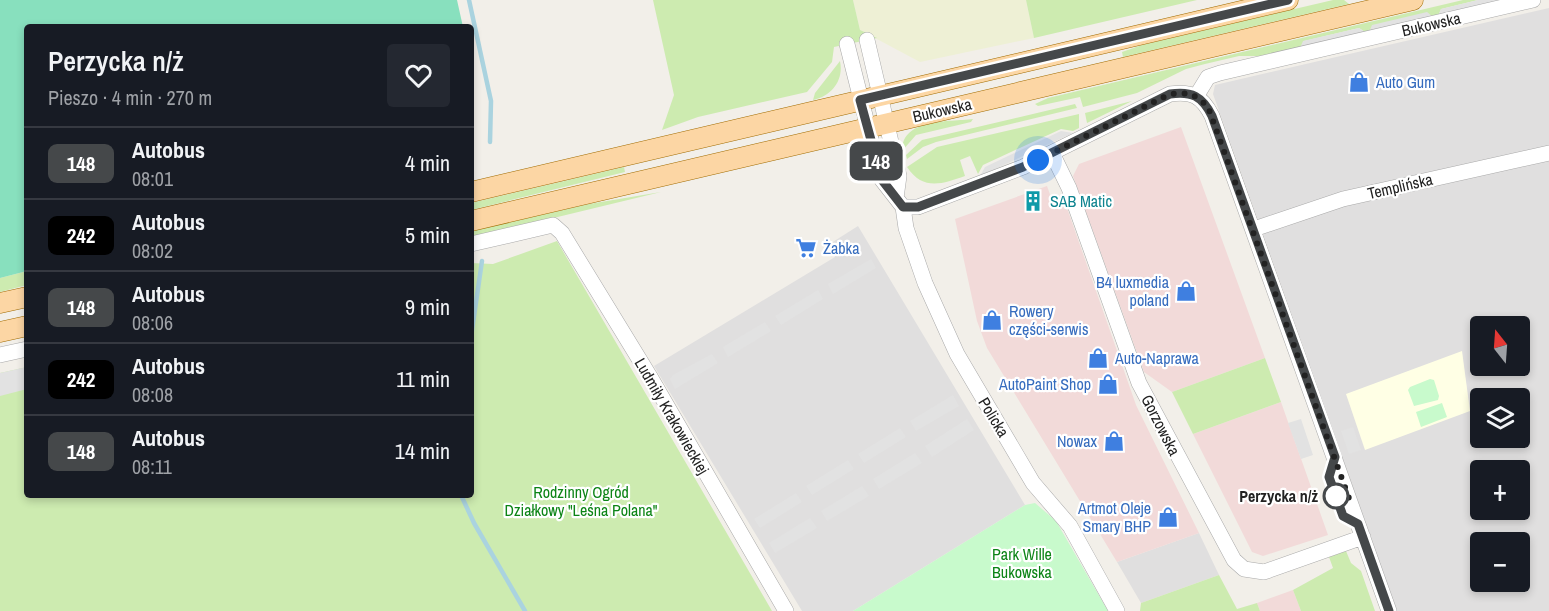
<!DOCTYPE html>
<html lang="pl">
<meta charset="utf-8">
<style>
:root{--surface:#171b24;--page:#242831;--text:#f1f3f6;--muted:#9ea1a6;--line:#363941}
body{margin:0;font-family:"Archivo Narrow",sans-serif;background:var(--page);color:var(--text);height:100vh;display:flex;flex-direction:column;font-size:22px;white-space:nowrap}
*{box-sizing:border-box;margin:0}
p{font-size:20px;color:var(--muted)}
.icon{flex:none;width:33px;height:33px;fill:none;stroke:currentColor;stroke-width:2;stroke-linecap:round;stroke-linejoin:round}
.map{position:relative;flex:1;overflow:hidden}
.details{position:absolute;left:24px;top:24px;width:450px;height:474px;display:flex;flex-direction:column;background:var(--surface);border-radius:6px;box-shadow:0 3px 9px #0003}
.details>*{flex:none}
.badge{padding:0 12px;border-radius:9px;font-size:21px;line-height:39px}
.needle{width:39px;rotate:343deg}
.controls{position:absolute;left:1470px;top:316px;display:grid;gap:12px}
.controls a{display:grid;place-items:center;width:60px;height:60px;border-radius:6px;background:var(--surface);box-shadow:0 3px 9px #0003;font-size:30px}
.you{position:absolute;width:30px;height:30px;margin:-15px;border:4px solid #fff;border-radius:50%;background:#1a73e8;box-shadow:0 0 0 9px #1a73e833}
.map>.badge{position:absolute;translate:-50% -50%;box-shadow:0 0 0 3px #fff}
.round{display:grid;place-items:center;flex:none;width:63px;height:63px;border-radius:6px;background:var(--page)}
.headline{display:flex;align-items:center;justify-content:space-between;height:102px;padding:0 24px}
h1{font-size:28px;font-weight:600;line-height:45px}
ul{padding:0;list-style:none}
li{display:flex;align-items:center;gap:18px;height:72px;padding:0 24px;border-top:2px solid var(--line)}
li div{flex:1}
li b{display:block;font-size:22px}
li em{font-style:normal}
li .badge{min-width:66px;font-weight:700;text-align:center}
.map>svg:first-child{display:block}
.residential{fill:#e0dfdf;fill-rule:evenodd}
.commercial{fill:#f2dad9}
.education{fill:#ffffe5}
.farmland{fill:#eef0d5}
.grass{fill:#cdebb0}
.park{fill:#c8facc}
.pitch{fill:#88e0be}
.parking{fill:#e2e2e2}
.lines{fill:none;stroke-linecap:round;stroke-linejoin:round}
.stream{stroke:#aad3df;stroke-width:4.5}
.minor-casing{stroke:#a9a9a9;stroke-width:16}
.major-casing{stroke:#a06b00;stroke-width:21}
.minor{stroke:#fff;stroke-width:15}
.major{stroke:#fcd6a4;stroke-width:20}
.line-casing{stroke:#fff;stroke-width:14}
.line{stroke:#45484a;stroke-width:9}
.walk{stroke:#222;stroke-width:6;stroke-dasharray:0 10.8}
.stop-dot{fill:#fff;stroke:#45484a;stroke-width:3}
.labels{text-anchor:middle;stroke-width:4.5;stroke-linejoin:round;paint-order:stroke}
.street-label{font-size:16px;fill:#222;stroke:#fff}
.shop-label{font-size:16px;fill:#366cbe;stroke:#fff;text-anchor:start}
.culture-label{font-size:16px;fill:#0d838f;stroke:#fff;text-anchor:start}
.park-label{font-size:16px;fill:#0c8416;stroke:#fff}
.stop-label{font-size:16px;font-weight:bold;fill:#222;stroke:#fff;text-anchor:end}
</style>
<div class="map">
<svg width="1549" height="611" viewBox="0 0 1549 611">
<rect width="100%" height="100%" fill="#f2efe9"/>
<path class="residential" d="M1549,8V611H1397L1213,94L1215,85ZM1480,327H1520V366H1480ZM1480,399H1520V438H1480ZM1480,471H1520V510H1480ZM1480,543H1520V582H1480Z
M858,226L1025,505L853,611H802L654,366L835,257L828,245Z
M1199,533L1219,575L1141,603L1117,562Z"/>
<path class="commercial" d="M1181,127L1265,358L1172,392L1144,372L1073,176L1079,164Z
M1047,186L1053,203L1067,208L1136,405L1199,533L1117,562L987,348L977,321L955,219Z
M1281,402L1328,535L1263,556L1252,552L1193,434Z
M1293,590L1301,611H1260L1257,603Z"/>
<path class="education" d="M1462,351L1470,411L1365,450L1346,394Z"/>
<path class="farmland" d="M853,0H1026L1034,38L920,62L860,30Z"/>
<path class="grass" d="M653,0H853L860,30L877,38L834,47L832,62L807,92L698,117L662,130L674,95Z
M1026,0H1197L1034,38Z
M1333,0H1344L1349,4L1123,57L1122,52L1142,45Z
M1463,0H1478L1441,9L1438,16L1369,32H1365L1359,28L1304,41L1300,48L1263,56H1239L1205,64L1186,69L1137,93L1083,107L1080,97L1038,106L1035,104L1048,98Z
M840,61C844,80 832,96 813,100L815,93Z
M1132,101L1087,123L1085,113Z
M1075,104L1077,108L936,142L923,147L907,159L906,155L922,140Z
M1079,114V128L1073,131L1061,129L983,165L978,174L970,156L960,160L965,176C942,184 923,191 907,167L937,147Z
M973,119L971,122L916,135L902,151C902,118 949,122 973,119Z
M624,167L625,172L471,210V203Z
M661,192L471,238V231L589,204Z
M557,241L772,611H0V373L27,367V495H471V263L493,264Z
M27,271V285L0,292V278Z
M1265,358L1281,402L1193,434L1172,392Z
M1346,551L1351,563L1361,571L1375,611H1301L1293,590L1333,568L1329,557Z
M1219,575L1237,609L1257,603L1260,611H1140L1141,603Z"/>
<path class="park" d="M1430,379L1434,380L1439,396L1438,400L1414,406L1408,390L1410,387Z
M1442,403L1447,417L1421,427L1416,412Z
M1035,503L1056,521L1108,611H853L1025,505Z"/>
<path class="pitch" d="M0,0H457L463,27H27V271L0,278Z"/>
<path class="parking" d="M1478,0H1502L1438,16L1441,9Z
M1427,12L1433,17L1369,32L1372,25Z
M1359,28L1365,32L1300,48L1303,41Z
M1061,131L1073,133L980,176L985,167Z
M871,259L876,268L833,294L828,284Z
M818,290L823,299L781,325L775,316Z
M765,322L771,331L728,357L723,347Z
M712,354L718,363L675,389L670,379L673,375Z
M27,367V389L0,396V373Z
M953,395L959,406L916,431L910,421Z
M967,419L974,430L932,457L925,446Z
M1301,419L1313,455L1301,459L1288,423Z
M1353,427L1361,450L1349,454L1341,431Z
M900,428L906,437L864,463L858,454Z
M915,453L922,463L879,489L873,479Z
M848,460L854,469L812,495L806,486Z
M862,486L869,496L827,521L821,511Z
M796,493L802,502L760,528L754,519Z
M810,518L817,528L775,553L769,543Z"/>
<g class="lines">
<path class="stream" d="M469,0L491,101L490,142
M471,337L482,261
M461,495L474,523L525,611"/>
<g class="minor-casing">
<path id="minor" d="M867,40L899,176L896,198
M847,44L879,171L882,180L903,207H918L1023,167L1170,94C1192,91 1202,96 1212,116L1389,611
M1197,95L1208,77L1220,73L1533,0
M1052,153L1069,188L1139,383L1234,560L1244,569L1264,572L1363,537
M903,207L906,228L925,283L957,354L1033,483L1070,526L1117,611
M1254,229L1343,199L1549,153
M471,244L553,225L562,233L652,380L786,611
M0,355L27,349"/>
</g>
<g class="major-casing">
<path id="major" d="M471,192L1288,0
M471,221L1413,0
M0,303L27,297
M0,332L27,326"/>
</g>
<use href="#minor" class="minor"/>
<use href="#major" class="major"/>
</g>
<g class="lines">
<g class="line-casing">
<path id="line" d="M1288,0L860,100L882,180L903,207H918L1023,167L1170,94C1192,91 1202,96 1212,116L1335,457L1329,477L1343,516L1358,524L1389,611"/>
</g>
<use href="#line" class="line"/>
<path class="walk" d="M1038,160L1170,94C1189,92 1195,94 1208,107L1350,501L1336,496"/>
</g>
<defs>
<g id="shop-bare" transform="scale(1.62)"><path d="M-5-2.5h2.3a2.7 3.5 0 0 1 5.4 0H5L5.5 6h-11ZM-1.5-2.5h3a1.5 2.3 0 0 0-3 0Z" fill="#3f7fe0" stroke="#fff" stroke-width="2.5" paint-order="stroke"/></g>
<g id="building-bare" transform="scale(1.62)"><path d="M-4-6H4V6H1V3H-1V6H-4ZM-2.5-4.3h1.7v1.8h-1.7ZM.8-4.3h1.7v1.8H.8ZM-2.5-1h1.7V.8h-1.7ZM.8-1h1.7V.8H.8Z" fill="#0f9aa8" stroke="#fff" stroke-width="2.5" paint-order="stroke"/></g>
<g id="supermarket-bare" transform="scale(1.62)"><path d="M-6-5.5h2.5l.6 2H6L4.5 2H-2.5L-4.4-4H-6ZM-1.5 3.2a1.3 1.3 0 1 0 .1 0ZM3 3.2a1.3 1.3 0 1 0 .1 0Z" fill="#3f7fe0" stroke="#fff" stroke-width="2.5" paint-order="stroke"/></g>
</defs>
<g fill-rule="evenodd">
<use href="#shop-bare" x="1359" y="82"/>
<use href="#building-bare" x="1033" y="201"/>
<use href="#supermarket-bare" x="806" y="248"/>
<use href="#shop-bare" x="1186" y="291"/>
<use href="#shop-bare" x="992" y="320"/>
<use href="#shop-bare" x="1098" y="358"/>
<use href="#shop-bare" x="1108" y="384"/>
<use href="#shop-bare" x="1114" y="441"/>
<use href="#shop-bare" x="1168" y="517"/>
</g>
<circle class="stop-dot" cx="1336" cy="496" r="12"/>
<g class="labels">
<g class="street-label">
<text transform="translate(1431 24) rotate(-13)" y="6">Bukowska</text>
<text transform="translate(942 110) rotate(-13)" y="6">Bukowska</text>
<text transform="translate(1400 186) rotate(-13)" y="6">Templińska</text>
<text transform="translate(672 416) rotate(60)" y="6">Ludmiły Krakowieckiej</text>
<text transform="translate(994 417) rotate(59)" y="6">Policka</text>
<text transform="translate(1161 425) rotate(63)" y="6">Gorzowska</text>
</g>
<g class="shop-label">
<text x="1376" y="88">Auto Gum</text>
<text x="823" y="254">Żabka</text>
<text x="1169" y="288" text-anchor="end">B4 luxmedia<tspan x="1169" dy="18">poland</tspan></text>
<text x="1009" y="317">Rowery<tspan x="1009" dy="18">części-serwis</tspan></text>
<text x="1115" y="364">Auto-Naprawa</text>
<text x="1091" y="390" text-anchor="end">AutoPaint Shop</text>
<text x="1097" y="447" text-anchor="end">Nowax</text>
<text x="1151" y="514" text-anchor="end">Artmot Oleje<tspan x="1151" dy="18">Smary BHP</tspan></text>
</g>
<g class="culture-label">
<text x="1050" y="207">SAB Matic</text>
</g>
<g class="park-label">
<text x="581" y="498">Rodzinny Ogród<tspan x="581" dy="18">Działkowy "Leśna Polana"</tspan></text>
<text x="1022" y="560">Park Wille<tspan x="1022" dy="18">Bukowska</tspan></text>
</g>
<g class="stop-label">
<text x="1318" y="502">Perzycka n/ż</text>
</g>
</g>
</svg>
<div class="controls">
<a><svg class="needle" viewBox="-14 -14 28 28"><path d="M0-13l5 13h-10z" fill="#e53935"/><path d="M0 13l5-13h-10z" fill="#9ea1a6"/></svg></a>
<a><svg class="icon" aria-label="layers" viewBox="0 0 24 24"><path d="M12 4l9 5-9 5-9-5zM3 14l9 5 9-5"/></svg></a>
<a>+</a>
<a>−</a>
</div>
<div class="you" style="left:1038px;top:160px"></div>
<b class="badge" style="left:876px;top:161px;background:#45484a;color:#fff">148</b>
<section class="details">
<div class="headline"><div><h1>Perzycka n/ż</h1><p>Pieszo · 4 min · 270 m</p></div><a class="round"><svg class="icon" aria-label="heart" viewBox="0 0 24 24"><path d="M12 20l-8-8c-3-5 5-10 8-4 3-6 11-1 8 4z"/></svg></a></div>
<ul>
<li><span class="badge" style="background:#45484a;color:#fff">148</span><div><b>Autobus</b><p>08:01</p></div><em>4 min</em></li>
<li><span class="badge" style="background:#000;color:#fff">242</span><div><b>Autobus</b><p>08:02</p></div><em>5 min</em></li>
<li><span class="badge" style="background:#45484a;color:#fff">148</span><div><b>Autobus</b><p>08:06</p></div><em>9 min</em></li>
<li><span class="badge" style="background:#000;color:#fff">242</span><div><b>Autobus</b><p>08:08</p></div><em>11 min</em></li>
<li><span class="badge" style="background:#45484a;color:#fff">148</span><div><b>Autobus</b><p>08:11</p></div><em>14 min</em></li>
</ul>
</section>
</div>
